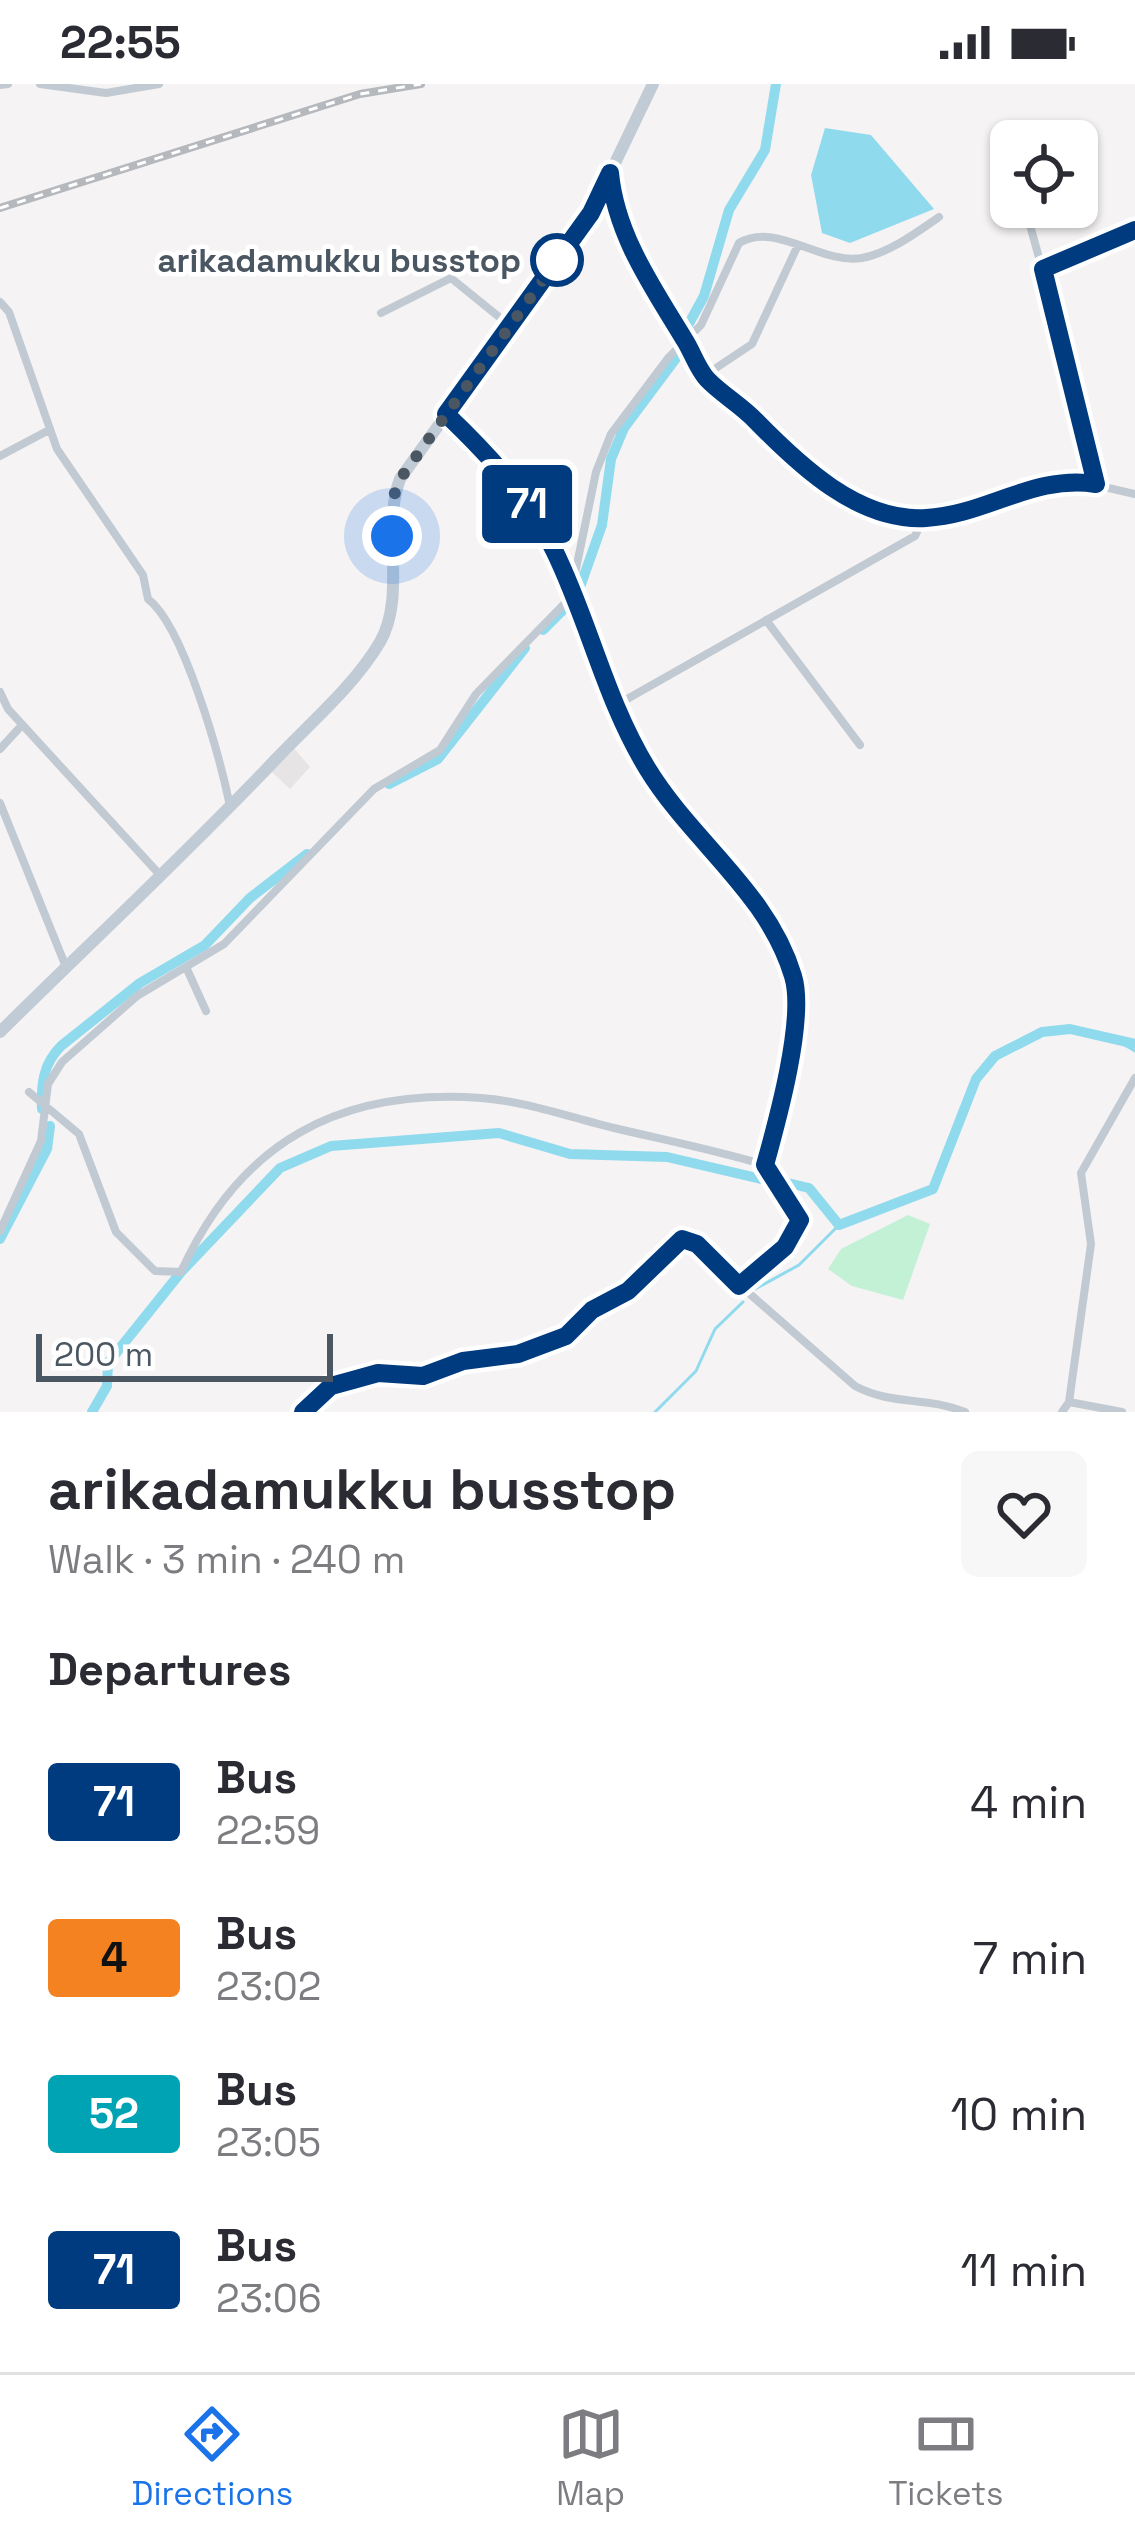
<!DOCTYPE html>
<meta charset="utf-8">
<style>
:root{--surface:#fff;--page:#f7f7f7;--text:#2b2b33;--muted:#7c7c81;--line:#e1e1e2;--accent:#1a73e8}
body{margin:0;font-family:"Space Grotesk",sans-serif;background:var(--page);color:var(--text);height:100vh;display:flex;flex-direction:column;font-size:45px;white-space:nowrap}
*{box-sizing:border-box;margin:0}
p{font-size:39px;color:var(--muted)}
.icon{flex:none;width:66px;height:66px;fill:none;stroke:currentColor;stroke-width:2;stroke-linecap:round;stroke-linejoin:round}
.map{position:relative;height:1328px;overflow:hidden}
.drawer{display:flex;flex-direction:column;background:var(--surface);flex:1}
.drawer>*{flex:none}
.badge{padding:0 24px;border-radius:9px;font-size:42px;line-height:78px}
.tools{position:absolute;left:990px;top:36px;display:grid;gap:24px}
.tools a{display:grid;place-items:center;width:108px;height:108px;border-radius:18px;background:var(--surface);box-shadow:0 3px 9px #0004;font-size:60px}
.scale{position:absolute;left:36px;bottom:30px;width:297px;box-sizing:border-box;padding-left:12px;border:6px solid #4a5661;border-top:0;font-size:33px;line-height:42px;white-space:nowrap;color:#4a5661;-webkit-text-stroke:9px #fff;paint-order:stroke}
.you{position:absolute;width:60px;height:60px;margin:-30px;border:9px solid #fff;border-radius:50%;background:#1a73e8;box-shadow:0 0 0 18px #1a73e833}
.map>.badge{position:absolute;translate:-50% -50%;box-shadow:0 0 0 6px #fff}
h2{padding:0 48px;font-size:45px;line-height:108px}
.round{display:grid;place-items:center;flex:none;width:126px;height:126px;border-radius:18px;background:var(--page)}
.headline{display:flex;align-items:center;justify-content:space-between;height:204px;padding:0 48px}
h1{font-size:57px;font-weight:600;line-height:90px}
ul{padding:0;list-style:none}
li{display:flex;align-items:center;gap:36px;height:156px;padding:0 48px}
li div{flex:1}
li b{display:block;font-size:45px}
li em{font-style:normal}
li .badge{min-width:132px;font-weight:700;text-align:center}
.status{display:flex;justify-content:space-between;align-items:center;height:84px;padding:0 60px;background:var(--surface);direction:ltr}
.status svg{height:33px;fill:currentColor}
.dock{display:flex;justify-content:space-around;align-items:center;height:168px;border-top:3px solid var(--line);background:var(--surface);font-size:33px;color:var(--muted)}
.dock a{display:grid;justify-items:center;gap:6px}
.dock .current{color:var(--accent)}
.map>svg:first-child{display:block}
.education{fill:#e6e4e5}
.green{fill:#c3f1d5}
.water{fill:#90daee}
.lines{fill:none;stroke-linecap:round;stroke-linejoin:round}
.stream{stroke:#90daee;stroke-width:3}
.canal{stroke:#90daee;stroke-width:10}
.street{stroke:#c1cad2;stroke-width:8}
.secondary{stroke:#c1cbd6;stroke-width:12}
.rail-casing{stroke:#b5b8bd;stroke-width:8}
.rail{stroke:#fff;stroke-width:3;stroke-dasharray:9;stroke-linecap:butt}
.line-casing{stroke:#fff;stroke-width:27}
.line{stroke:#003b80;stroke-width:18}
.walk{stroke:#4a5661;stroke-width:12;stroke-dasharray:0 21.6}
.stop-dot{fill:#fff;stroke:#003b80;stroke-width:6}
.labels{text-anchor:middle;stroke-width:9;stroke-linejoin:round;paint-order:stroke}
.stop-label{font-size:33px;font-weight:bold;fill:#4a5661;stroke:#fff;text-anchor:end}
</style>
<div class="status"><b>22:55</b><svg viewBox="0 0 49 12"><path d="M0 12V9h3v3zM5 12V6h3v6zM10 12V3h3v9zM15 12V0h3v12zM26 1h20v11H26zM47 4h2v5h-2z"/></svg></div>
<div class="map">
<svg width="1135" height="1328" viewBox="0 0 1135 1328">
<rect width="100%" height="100%" fill="#f5f3f3"/>
<path class="education" d="M293,663L310,683L290,705L272,688Z"/>
<path class="green" d="M908,1131L930,1140L903,1216L852,1202L828,1185L841,1165Z"/>
<path class="water" d="M825,44L871,51L934,125L850,159L822,149L811,91Z"/>
<g class="lines">
<path class="stream" d="M1123,960L1135,967
M755,1205L799,1181L839,1141
M655,1328L696,1287L715,1245L743,1218"/>
<path class="canal" d="M686,245L704,212L729,126L765,66L776,0
M580,503L602,441L611,375L624,344L677,273
M543,546L570,519
M389,700L438,675L525,564
M42,1025C41,1000 43,980 61,962L140,899L205,861L250,814L307,770
M779,1097L809,1104L839,1141L933,1105L976,995L995,972L1042,948L1070,945L1135,960
M0,1155L47,1065L50,1042
M92,1328L107,1302L108,1279L181,1188L280,1084L331,1062L499,1049L570,1070L667,1073L770,1097"/>
<path class="street" d="M40,0L106,9L159,0
M0,1L8,0
M610,94L613,117L629,158L704,292L773,359L839,407L873,423L923,435L1052,400L1087,399L1135,410
M1025,123L1088,351L1096,400
M1043,185L1135,146
M0,218L9,228L57,365L143,491L148,515C184,542 220,674 230,722
M381,229L451,194L510,242
M704,292L752,260L798,161
M447,331C489,371 529,414 554,467C589,539 605,616 647,685C692,758 768,808 793,893C805,934 778,1038 765,1081L800,1136L785,1163L739,1202
M0,372L49,346
M766,536L860,661
M0,608L8,625L160,791
M613,623L915,452L923,435
M0,665L22,641
M0,719L66,883
M186,883L206,927
M29,1008L79,1050L116,1148L155,1187L181,1188C240,1058 339,1004 481,1014C525,1017 572,1034 614,1044C665,1056 715,1066 765,1081
M0,1147L41,1057L48,1000L62,978L137,912L224,860L374,705L440,666L476,610L570,514L596,388L611,350L669,273L701,241L739,159C776,137 821,181 862,174C889,169 916,149 939,133
M1069,1318L1122,1328
M303,1328L331,1302L353,1296L378,1289L423,1293L463,1277L518,1270L566,1252L592,1226L629,1207L676,1157L687,1155L855,1302C893,1322 925,1312 965,1328
M1062,1328L1069,1318L1091,1160L1081,1089L1135,994"/>
<path class="secondary" d="M0,948C92,857 187,769 276,675C311,638 354,602 380,558C407,511 381,445 400,395L591,129L653,0"/>
<g class="rail-casing">
<path id="rail" d="M0,124L360,10L421,0"/>
</g>
<use href="#rail" class="rail"/>
</g>
<g class="lines">
<g class="line-casing">
<path id="line" d="M303,1328L331,1302L353,1296L378,1289L423,1292L463,1277L518,1270L566,1252L592,1226L628,1207L682,1155L697,1160L739,1202L785,1163L800,1136L765,1081C777,1038 806,934 793,892C768,808 692,758 647,684C605,615 589,537 554,466C528,413 488,370 446,330L591,129L610,89C616,151 652,202 684,255C692,267 697,284 707,295C721,310 741,321 756,337C798,380 858,438 926,434C986,431 1034,390 1096,400L1043,185L1135,146"/>
</g>
<use href="#line" class="line"/>
<path class="walk" d="M392,452L393,414L400,395L564,167L557,176"/>
</g>
<circle class="stop-dot" cx="557" cy="176" r="24"/>
<g class="labels">
<g class="stop-label">
<text x="521" y="188">arikadamukku busstop</text>
</g>
</g>
</svg>
<div class="tools">
<a><svg class="icon" aria-label="locate" viewBox="0 0 24 24"><circle cx="12" cy="12" r="6"/><path d="M12 2v4M12 18v4M2 12h4M18 12h4"/></svg></a>
</div>
<div class="scale">200 m</div>
<div class="you" style="left:392px;top:452px"></div>
<b class="badge" style="left:527px;top:420px;background:#003b80;color:#fff">71</b>
</div>
<section class="drawer">
<div class="headline"><div><h1>arikadamukku busstop</h1><p>Walk · 3 min · 240 m</p></div><a class="round"><svg class="icon" aria-label="heart" viewBox="0 0 24 24"><path d="M12 20l-8-8c-3-5 5-10 8-4 3-6 11-1 8 4z"/></svg></a></div>
<h2>Departures</h2>
<ul>
<li><span class="badge" style="background:#003b80;color:#fff">71</span><div><b>Bus</b><p>22:59</p></div><em>4 min</em></li>
<li><span class="badge" style="background:#f58220;color:#111">4</span><div><b>Bus</b><p>23:02</p></div><em>7 min</em></li>
<li><span class="badge" style="background:#00a3b4;color:#fff">52</span><div><b>Bus</b><p>23:05</p></div><em>10 min</em></li>
<li><span class="badge" style="background:#003b80;color:#fff">71</span><div><b>Bus</b><p>23:06</p></div><em>11 min</em></li>
</ul>
</section>
<nav class="dock">
<a class="current"><svg class="icon" aria-label="directions" viewBox="0 0 24 24"><path d="M12 3l9 9-9 9-9-9zM9 14v-3h6M13 9l2 2-2 2"/></svg>Directions</a>
<a><svg class="icon" aria-label="map" viewBox="0 0 24 24"><path d="M3 6l6-2 6 2 6-2v14l-6 2-6-2-6 2zM9 4v14M15 6v14"/></svg>Map</a>
<a><svg class="icon" aria-label="tickets" viewBox="0 0 24 24"><path d="M3 7h18v10H3zM15 7v10"/></svg>Tickets</a>
</nav>
